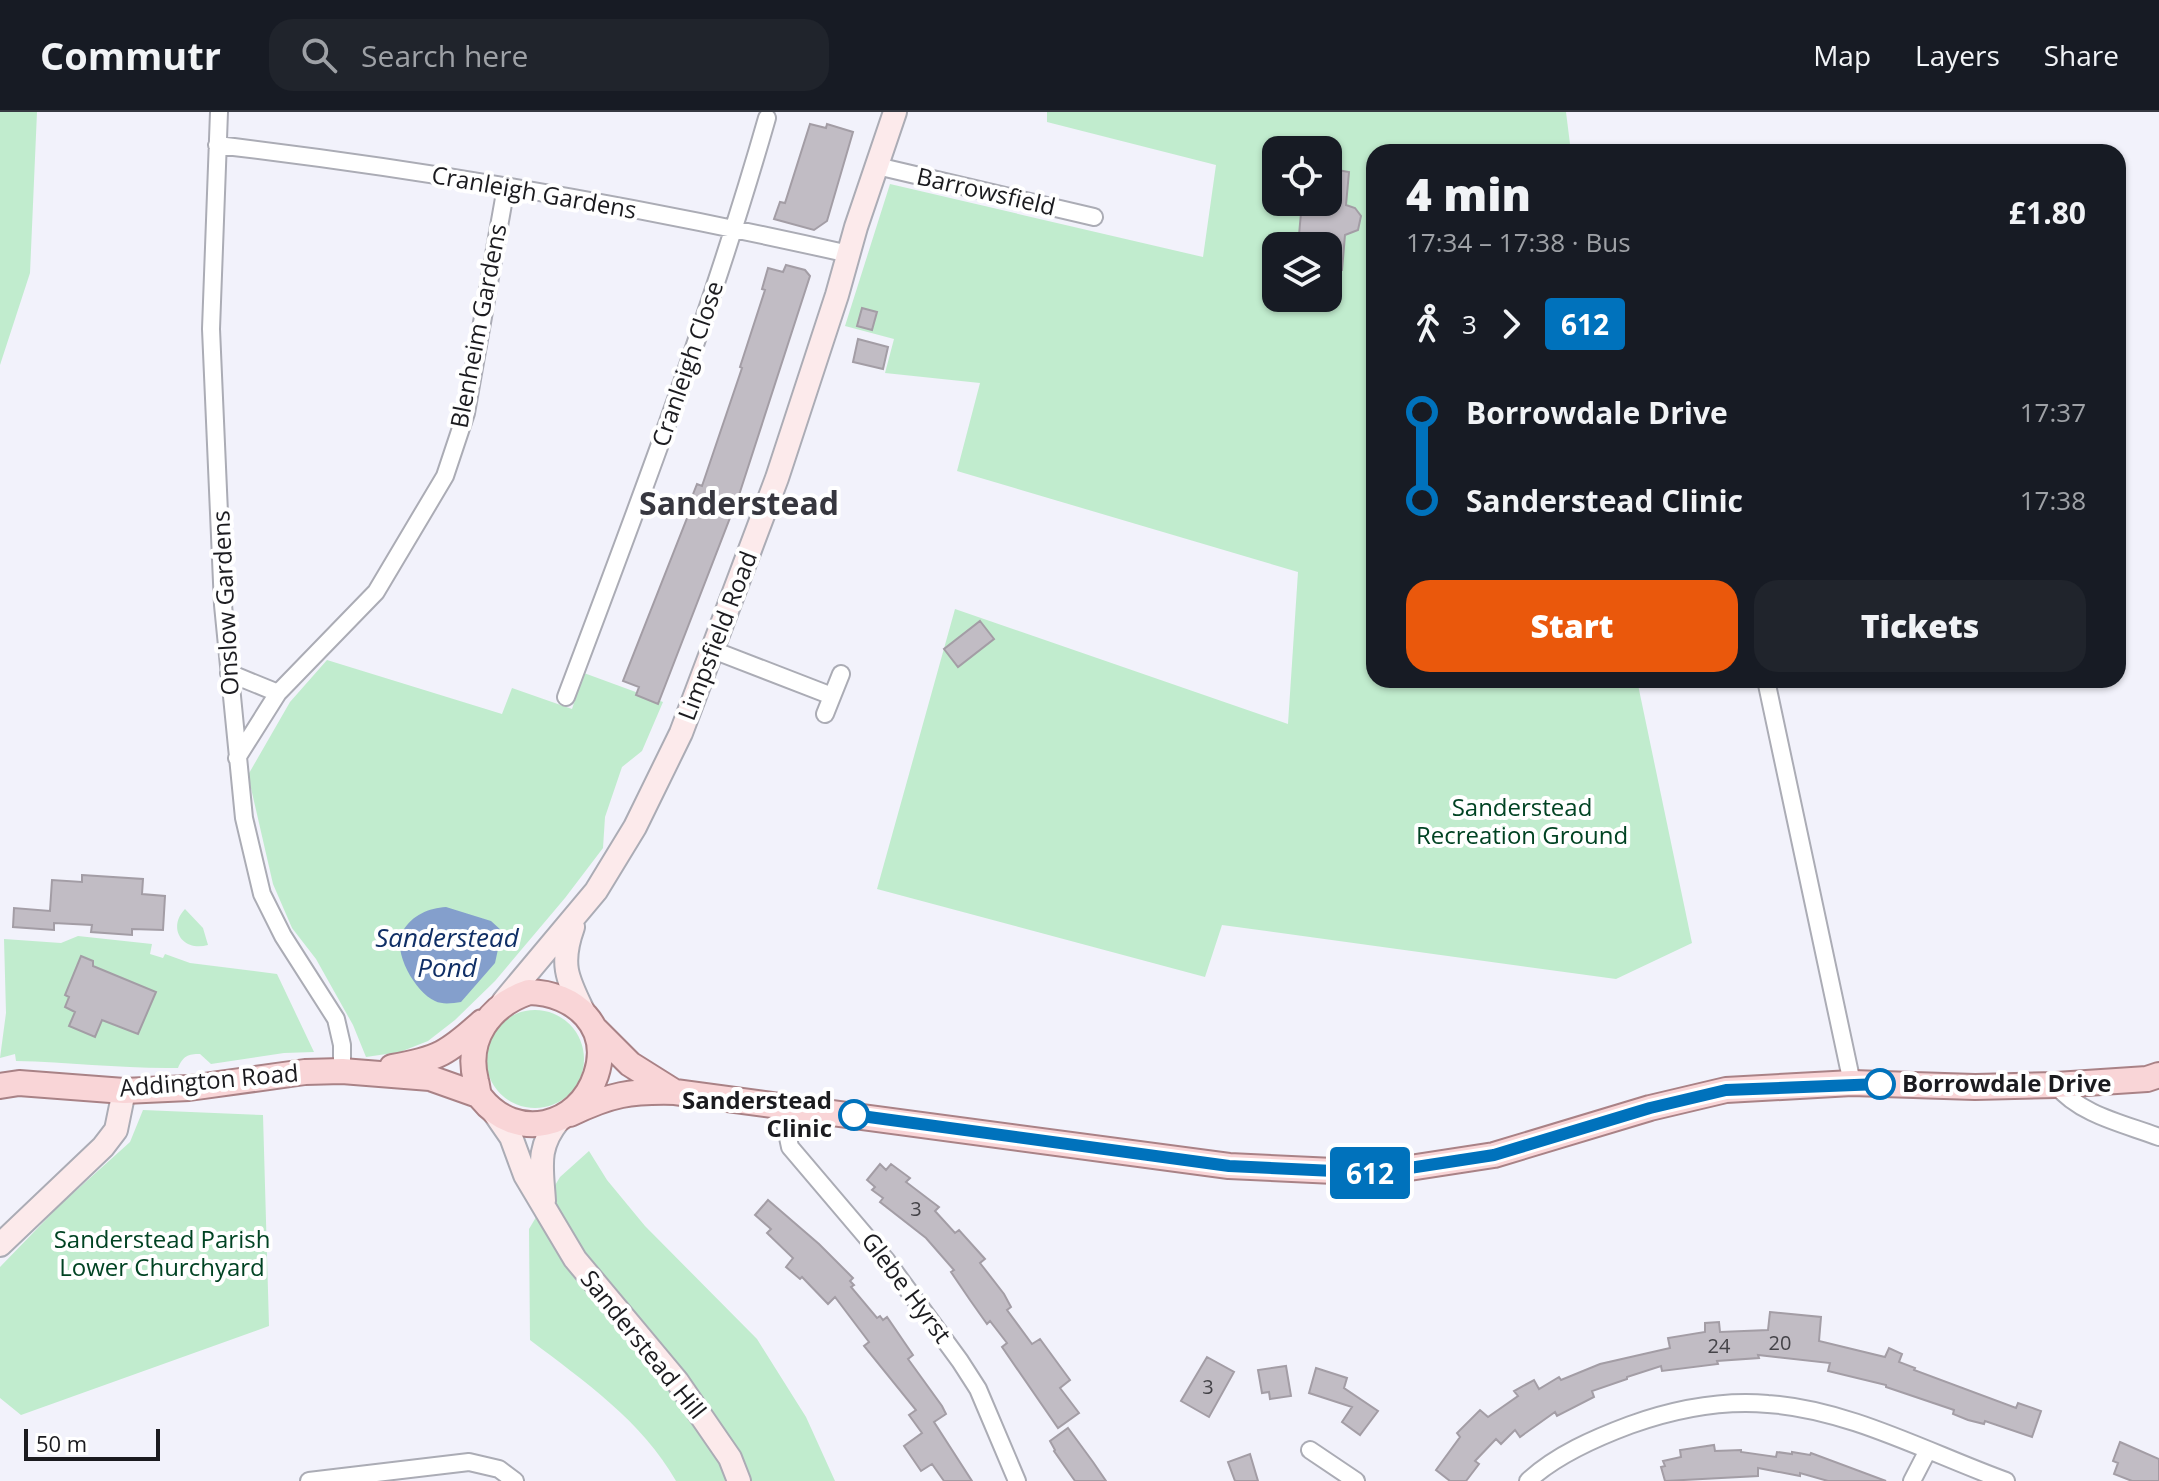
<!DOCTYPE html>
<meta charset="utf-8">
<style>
:root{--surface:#171b24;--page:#20242c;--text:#f1f3f6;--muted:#9ea1a6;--line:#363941;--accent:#ea580c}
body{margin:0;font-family:"Open Sans",sans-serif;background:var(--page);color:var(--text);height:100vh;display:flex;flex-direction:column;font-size:30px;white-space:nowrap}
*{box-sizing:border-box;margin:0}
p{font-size:26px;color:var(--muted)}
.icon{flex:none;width:44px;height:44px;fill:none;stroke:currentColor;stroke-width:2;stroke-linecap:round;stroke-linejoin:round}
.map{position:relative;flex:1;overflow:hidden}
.drawer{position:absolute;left:1366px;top:32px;width:760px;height:544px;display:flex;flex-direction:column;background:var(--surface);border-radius:24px;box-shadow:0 2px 6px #0004}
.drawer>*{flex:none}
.badge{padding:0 16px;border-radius:6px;font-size:28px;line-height:52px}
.controls{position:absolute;left:1262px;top:24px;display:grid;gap:16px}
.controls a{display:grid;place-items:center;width:80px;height:80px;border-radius:16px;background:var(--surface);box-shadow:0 2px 6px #0004;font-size:40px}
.scale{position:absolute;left:24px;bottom:20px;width:136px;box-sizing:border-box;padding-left:8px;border:4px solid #1b1b1f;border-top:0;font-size:22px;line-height:28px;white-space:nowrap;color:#1b1b1f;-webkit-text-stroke:6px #fff;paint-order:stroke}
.map>.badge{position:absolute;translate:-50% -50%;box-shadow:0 0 0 4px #fff}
.legs{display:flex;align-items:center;gap:12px;height:88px;padding:0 40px;font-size:26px}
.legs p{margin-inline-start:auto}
.headline{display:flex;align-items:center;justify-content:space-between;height:136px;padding:0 40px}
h1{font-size:44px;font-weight:800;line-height:60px}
.button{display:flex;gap:16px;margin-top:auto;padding:16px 40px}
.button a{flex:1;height:92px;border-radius:24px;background:var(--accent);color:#fff;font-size:32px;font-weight:800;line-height:92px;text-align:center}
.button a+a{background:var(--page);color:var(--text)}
ul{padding:0 40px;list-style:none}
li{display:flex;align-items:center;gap:28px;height:88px;font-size:30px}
li i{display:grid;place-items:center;width:12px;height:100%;margin:0 10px;background:currentColor}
li i::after{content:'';width:20px;height:20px;margin:-10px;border:6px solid;border-radius:50%;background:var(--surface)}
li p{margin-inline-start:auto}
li:first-child i{background:linear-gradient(#0000 50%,currentColor 0)}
li:last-child i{background:linear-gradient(currentColor 50%,#0000 0)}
header{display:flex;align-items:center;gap:48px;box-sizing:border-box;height:112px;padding:0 40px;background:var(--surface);border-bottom:2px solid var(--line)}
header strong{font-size:38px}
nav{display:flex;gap:44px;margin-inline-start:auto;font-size:28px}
.search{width:560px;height:72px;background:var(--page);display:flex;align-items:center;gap:20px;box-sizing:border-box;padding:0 28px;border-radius:24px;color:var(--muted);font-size:30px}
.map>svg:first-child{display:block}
.green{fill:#c1ecce;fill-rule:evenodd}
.water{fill:#849fcc}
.building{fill:#c1bcc4;stroke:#a39da5;stroke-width:2}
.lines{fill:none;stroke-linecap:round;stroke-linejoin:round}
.street-casing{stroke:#abacb5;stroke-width:20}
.secondary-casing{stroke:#abacb5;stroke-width:26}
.primary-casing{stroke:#a98286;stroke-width:28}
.street{stroke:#fff;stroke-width:16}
.secondary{stroke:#fceaeb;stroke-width:22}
.primary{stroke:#f9d5d7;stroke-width:24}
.line-1-casing{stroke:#fff;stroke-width:18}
.line-1{stroke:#0072bc;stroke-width:12}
.stop-1-dot{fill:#fff;stroke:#0072bc;stroke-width:4}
.labels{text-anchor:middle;stroke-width:8;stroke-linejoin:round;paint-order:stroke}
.number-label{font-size:20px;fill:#444348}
.street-label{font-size:24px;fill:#1b1b1f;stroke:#fff}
.park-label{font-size:24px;fill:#014323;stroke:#fff}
.stop-label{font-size:24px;font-weight:bold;fill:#1b1b1f;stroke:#fff;text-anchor:start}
.water-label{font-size:26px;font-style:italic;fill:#102f66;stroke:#fff}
.district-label{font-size:32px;font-weight:bold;fill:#37373f;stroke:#fff}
</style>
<header>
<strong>Commutr</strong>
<div class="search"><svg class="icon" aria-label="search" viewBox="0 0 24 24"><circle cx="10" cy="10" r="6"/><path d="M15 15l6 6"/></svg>Search here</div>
<nav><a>Map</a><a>Layers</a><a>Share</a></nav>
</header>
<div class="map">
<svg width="2159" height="1369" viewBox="0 0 2159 1369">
<rect width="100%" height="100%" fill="#f2f2fb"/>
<path class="green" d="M0,0H37L30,161L0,253Z
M1047,0H1566L1571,40H1374V568H1637L1692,831L1616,867L1222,813L1205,865L877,777L955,497L1288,612L1298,460L957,359L980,271L885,261L894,227L845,214L890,72L1203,145L1216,53L1047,10ZM1276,38H1328V90H1276ZM1276,134H1328V186H1276Z
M327,548L502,602L512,576L572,597L584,561L663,590L642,639L622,655L605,705L603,736L565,786L495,869L455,908L428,929L400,940L366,945L353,913L316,847L292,816L273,772L248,663L290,590Z
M185,797L203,816L208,833C182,840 167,816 185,797Z
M78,824L152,832L150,842L163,846L165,842L190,851L277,862L314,940L284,941L211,952L200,942C188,942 183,944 178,956C124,957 71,950 16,949L15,942L0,946L6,901L4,827L61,831Z
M486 947a49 49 0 1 1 98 0a49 49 0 1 1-98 0Z
M143,998L263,1003L269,1214L21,1303L0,1286V1155L60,1093L130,1030Z
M589,1039L607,1068L645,1114L757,1227L806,1305L835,1369H676C642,1309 584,1269 530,1228L529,1117L560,1065Z"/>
<path class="water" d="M446,795L491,809L502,819L495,851L461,890C453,891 443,893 435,889C416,881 391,839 403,819C412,803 429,796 446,795Z"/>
<path class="building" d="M810,12L826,16L827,12L853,20L827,109L814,118L774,107L780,90L785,91Z
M1332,57L1349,60L1346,93L1355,96L1361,104L1358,118L1345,123L1342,158L1328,157V134H1298L1302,90L1328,93Z
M786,153L805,158L810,164L740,380L658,592L636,583L639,575L623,569L691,396L688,395L697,372L702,374L742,256L740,255L765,178L762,177L768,156L783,160Z
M862,196L877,200L872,218L857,214Z
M858,227L888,235L883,257L853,250Z
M980,509L994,527L958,555L944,537Z
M82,763L143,767L142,782L165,784L163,818L132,817V823L91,820L92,813L54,811V818L13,815L14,796L50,799L52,768L82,770Z
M81,844L93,849V854L156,880L138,922L102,908L95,925L69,914L75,900L65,895L69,885L65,883Z
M880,1052L886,1058L891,1052L910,1066L906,1070L939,1095L935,1099L955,1121L959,1118L985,1147L980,1151L1004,1182L1011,1195L1007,1198L1032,1232L1040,1227L1070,1268L1060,1276L1079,1301L1058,1316L1002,1235L1007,1231L990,1209L987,1212L970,1188L951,1160L954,1158L926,1126L880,1090L883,1086L872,1078L875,1075L867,1068Z
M768,1088L819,1132L853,1166L850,1169L854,1173L851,1175L877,1206L880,1204L883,1208L887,1205L913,1243L908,1247L942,1294L946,1302L934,1310L972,1369H944L932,1352L921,1359L904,1334L922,1321L909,1303L916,1298L864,1234L869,1230L835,1185L828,1192L802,1165L800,1167L786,1155L793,1146L767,1121L771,1117L755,1103Z
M1770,1200L1821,1205L1819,1229L1885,1245L1889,1236L1902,1242L1899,1250L1915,1256L1914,1258L2016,1296L2018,1291L2041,1299L2032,1325L1985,1309L1984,1312L1968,1308L1953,1302L1954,1298L1886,1275V1273L1828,1259L1830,1251L1758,1243L1759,1246L1717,1249L1718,1252L1662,1259L1661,1254L1627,1265V1267L1592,1279L1594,1285L1557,1304L1555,1300L1520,1325L1515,1318L1501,1332L1496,1327L1475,1349L1479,1352L1466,1369H1450L1436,1358L1460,1325L1457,1321L1480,1298L1488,1305L1518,1284L1514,1279L1534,1268L1539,1277L1559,1265L1561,1268L1600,1252L1670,1236L1668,1226L1705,1220V1211L1719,1210L1720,1220L1768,1218Z
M1207,1245L1234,1260L1209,1305L1181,1289Z
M1286,1254L1291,1284L1270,1287L1269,1280L1262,1281L1258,1258Z
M1316,1256L1347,1266L1344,1276L1378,1299L1360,1323L1342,1310L1352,1295L1309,1281Z
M1068,1316L1093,1350L1106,1369H1075L1054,1339L1055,1338L1050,1329Z
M2120,1330L2159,1347V1369H2132L2114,1362L2118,1351L2113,1349Z
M1714,1333L1715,1339L1741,1338V1340L1776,1345L1777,1340L1792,1342V1340L1810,1343L1811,1341L1886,1369H1828L1800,1361V1364L1758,1356V1364L1665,1369L1661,1355L1665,1354L1663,1349L1681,1345L1680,1338Z
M1250,1342L1258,1369H1235L1228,1350Z"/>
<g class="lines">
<g class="street-casing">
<path id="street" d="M219,0L211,217L223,493L244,706L262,782L283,824L336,907L342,933V959
M217,33C429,58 641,95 849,142
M877,54L1094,105
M713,538L832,584
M229,561L278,581
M1766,568L1852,971
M566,585C638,394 711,202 767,6
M825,602L841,562
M237,646L278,581L376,480L445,364L466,301L506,75
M2056,973C2080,1003 2125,1012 2159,1025
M788,994L786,1016L790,1035L886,1148L960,1249L978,1277L1017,1369
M1310,1338L1356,1369
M309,1369L469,1350L499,1357L515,1369
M1528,1369C1556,1343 1595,1326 1630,1313C1672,1298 1722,1288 1768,1292C1848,1297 1931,1342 2006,1369
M1912,1369L1927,1340"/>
</g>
<g class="secondary-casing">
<path id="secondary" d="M573,815C559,854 568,868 585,903
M503,890L596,779L635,715L681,621L777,366L837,183L856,115L895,0
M491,996L511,1025L525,1063L575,1147L677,1269L730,1346L739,1369
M544,1089C542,1055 536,1036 559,1008
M0,1133L103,1035L116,1018L124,979"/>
</g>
<g class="primary-casing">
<path id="primary" d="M529,880C575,881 612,915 596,963C579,1016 516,1030 481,986C477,981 478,975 476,969C465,927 490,893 529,880Z
M596,918L630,952L673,979
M392,955C438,947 448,941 482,910
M0,974L19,971L124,979L189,976L305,960L342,959L430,966L478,983
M570,1002C611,982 630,979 675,980L1229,1054L1377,1061L1494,1043L1650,996L1726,978L1852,971L1975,975L2056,973L2147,967L2159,963"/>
</g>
<use href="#street" class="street"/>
<use href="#secondary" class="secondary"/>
<use href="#primary" class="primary"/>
</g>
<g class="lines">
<g class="line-1-casing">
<path id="line-1" d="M854,1003L1229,1054L1377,1061L1494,1043L1650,996L1726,978L1880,972"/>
</g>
<use href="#line-1" class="line-1"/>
</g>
<g class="stop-1-dot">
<circle cx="1880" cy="972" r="14"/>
<circle cx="854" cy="1003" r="14"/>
</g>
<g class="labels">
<g class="number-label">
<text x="916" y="1104">3</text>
<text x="1780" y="1238">20</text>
<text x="1719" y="1241">24</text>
<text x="1208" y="1282">3</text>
</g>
<g class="street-label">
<text transform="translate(986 80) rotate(13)" y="8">Barrowsfield</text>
<text transform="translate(534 81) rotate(10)" y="8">Cranleigh Gardens</text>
<text transform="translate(479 214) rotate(-79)" y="8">Blenheim Gardens</text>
<text transform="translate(688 252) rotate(-71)" y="8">Cranleigh Close</text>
<text transform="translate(226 491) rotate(-93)" y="8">Onslow Gardens</text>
<text transform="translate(718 524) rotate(-69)" y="8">Limpsfield Road</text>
<text transform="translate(209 969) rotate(-5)" y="8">Addington Road</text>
<text transform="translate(906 1176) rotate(53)" y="8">Glebe Hyrst</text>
<text transform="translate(643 1233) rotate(51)" y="8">Sanderstead Hill</text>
</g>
<g class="park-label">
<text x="1522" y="704">Sanderstead<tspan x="1522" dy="28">Recreation Ground</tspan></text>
<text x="162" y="1136">Sanderstead Parish<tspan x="162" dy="28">Lower Churchyard</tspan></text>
</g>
<g class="stop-label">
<text x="1902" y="980">Borrowdale Drive</text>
<text x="832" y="997" text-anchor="end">Sanderstead<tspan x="832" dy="28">Clinic</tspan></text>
</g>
<g class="water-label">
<text x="447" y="835">Sanderstead<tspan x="447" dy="30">Pond</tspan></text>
</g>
<g class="district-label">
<text x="739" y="403">Sanderstead</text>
</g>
</g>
</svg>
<div class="controls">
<a><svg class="icon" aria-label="locate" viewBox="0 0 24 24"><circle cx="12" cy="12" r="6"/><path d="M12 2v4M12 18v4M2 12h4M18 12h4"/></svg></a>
<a><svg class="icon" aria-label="layers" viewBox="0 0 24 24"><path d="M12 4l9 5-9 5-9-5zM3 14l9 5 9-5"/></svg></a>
</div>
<div class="scale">50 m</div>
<b class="badge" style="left:1370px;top:1061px;background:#0072bc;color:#fff">612</b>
<section class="drawer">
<div class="headline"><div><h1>4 min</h1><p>17:34 – 17:38 · Bus</p></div><b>£1.80</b></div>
<div class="legs"><svg class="icon" aria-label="walk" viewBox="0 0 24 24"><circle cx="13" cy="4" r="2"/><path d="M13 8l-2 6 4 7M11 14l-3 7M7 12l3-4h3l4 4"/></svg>3<svg class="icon" aria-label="forward" viewBox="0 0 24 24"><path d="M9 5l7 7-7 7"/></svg><b class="badge" style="background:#0072bc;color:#fff">612</b></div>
<ul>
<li><i style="color:#0072bc"></i><b>Borrowdale Drive</b><p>17:37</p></li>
<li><i style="color:#0072bc"></i><b>Sanderstead Clinic</b><p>17:38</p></li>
</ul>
<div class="button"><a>Start</a><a>Tickets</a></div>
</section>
</div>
